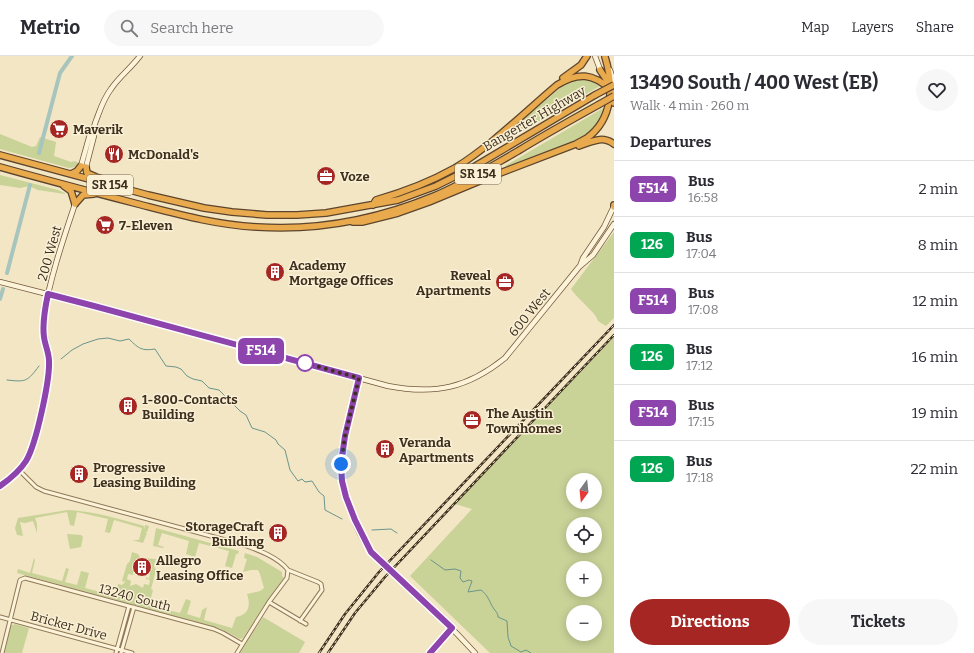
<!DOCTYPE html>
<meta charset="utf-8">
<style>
:root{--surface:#fff;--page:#f7f7f7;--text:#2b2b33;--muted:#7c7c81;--line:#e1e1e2;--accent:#a52622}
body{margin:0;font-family:Bitter,serif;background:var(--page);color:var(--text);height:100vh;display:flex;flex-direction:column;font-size:15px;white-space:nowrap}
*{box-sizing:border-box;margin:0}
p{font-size:13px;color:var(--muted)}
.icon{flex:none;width:22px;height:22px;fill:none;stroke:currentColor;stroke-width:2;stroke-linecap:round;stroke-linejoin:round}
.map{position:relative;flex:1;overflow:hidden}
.details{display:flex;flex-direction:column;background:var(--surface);width:360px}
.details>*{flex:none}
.badge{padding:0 8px;border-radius:6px;font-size:14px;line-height:26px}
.needle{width:26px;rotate:195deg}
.tools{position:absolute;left:566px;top:417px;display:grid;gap:8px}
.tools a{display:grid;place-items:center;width:36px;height:36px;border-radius:50%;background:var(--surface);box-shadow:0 2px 10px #0003;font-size:20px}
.you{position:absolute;width:20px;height:20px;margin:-10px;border:3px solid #fff;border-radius:50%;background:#1a73e8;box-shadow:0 0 0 6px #1a73e833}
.map>.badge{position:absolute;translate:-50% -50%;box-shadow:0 0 0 2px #fff}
h2{padding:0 16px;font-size:15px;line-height:36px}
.round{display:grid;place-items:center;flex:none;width:42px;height:42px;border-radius:21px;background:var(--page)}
.headline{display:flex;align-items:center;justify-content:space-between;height:68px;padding:0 16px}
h1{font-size:19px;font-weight:700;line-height:30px}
.action{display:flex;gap:8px;margin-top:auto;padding:8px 16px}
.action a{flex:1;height:46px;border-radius:24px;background:var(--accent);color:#fff;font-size:16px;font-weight:700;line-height:46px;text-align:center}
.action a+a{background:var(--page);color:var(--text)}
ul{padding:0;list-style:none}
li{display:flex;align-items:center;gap:12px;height:56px;padding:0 16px;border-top:1px solid var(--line)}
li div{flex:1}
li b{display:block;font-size:15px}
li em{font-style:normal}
li .badge{min-width:44px;font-weight:700;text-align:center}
header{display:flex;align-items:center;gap:24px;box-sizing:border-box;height:56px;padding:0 20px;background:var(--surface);border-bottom:1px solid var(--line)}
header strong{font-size:19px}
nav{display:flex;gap:22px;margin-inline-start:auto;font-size:14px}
.search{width:280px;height:36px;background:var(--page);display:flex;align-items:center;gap:10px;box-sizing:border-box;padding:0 14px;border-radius:22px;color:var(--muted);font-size:15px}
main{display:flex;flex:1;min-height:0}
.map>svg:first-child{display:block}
.green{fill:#c9d297;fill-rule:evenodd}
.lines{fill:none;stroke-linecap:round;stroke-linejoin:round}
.stream{stroke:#6c958c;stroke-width:1}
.canal{stroke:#a7c5bd;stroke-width:4}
.street-casing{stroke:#907858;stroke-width:5}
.secondary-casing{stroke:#72583c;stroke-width:6}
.highway-casing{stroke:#5d452d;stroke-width:8}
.street{stroke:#fcf3d9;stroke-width:3}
.secondary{stroke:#fcf3d9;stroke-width:4.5}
.highway{stroke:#e9aa4e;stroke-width:5.5}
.rail-casing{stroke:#3e2f1e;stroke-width:2.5}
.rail{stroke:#f9f0d5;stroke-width:1;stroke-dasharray:3;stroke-linecap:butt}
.highway-bridge-casing{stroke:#5d452d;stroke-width:8;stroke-linecap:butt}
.highway-bridge{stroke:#e9aa4e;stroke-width:5.5}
.line-casing{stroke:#fff;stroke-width:9}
.line{stroke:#8e44ad;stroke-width:6}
.walk{stroke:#3e2f1e;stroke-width:4;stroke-dasharray:0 7.2}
.stop-dot{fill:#fff;stroke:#8e44ad;stroke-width:2}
.labels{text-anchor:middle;stroke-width:3;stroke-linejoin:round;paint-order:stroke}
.shield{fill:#f9f0d5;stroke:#766955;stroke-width:1}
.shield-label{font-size:12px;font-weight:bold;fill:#3e2f1e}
.street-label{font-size:13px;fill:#3e2f1e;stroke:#f9f0d5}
.poi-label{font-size:13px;font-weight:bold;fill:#3e2f1e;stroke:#f9f0d5;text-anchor:start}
</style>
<header>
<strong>Metrio</strong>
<div class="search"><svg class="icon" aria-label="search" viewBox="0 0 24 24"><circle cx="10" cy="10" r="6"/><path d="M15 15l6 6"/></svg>Search here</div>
<nav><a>Map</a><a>Layers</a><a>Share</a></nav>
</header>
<main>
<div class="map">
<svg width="614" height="597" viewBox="0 0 614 597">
<rect width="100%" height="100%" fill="#f2e6c5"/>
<path class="green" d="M575,23L588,24L600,30L486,96L485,95L565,28Z
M605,51C600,64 594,74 583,81L506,111L505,110Z
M0,78L32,91L36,90L40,81L56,86L54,100L71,106L75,105L79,107L75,111L69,112L0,93Z
M0,119L58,134L65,137V138L38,134L29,130L20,132L0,129Z
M614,176V262L606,270L598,265C595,255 578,244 571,233Z
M614,281V597H490L410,520L472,453L455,448ZM573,424H595V446H573ZM573,468H595V490H573ZM573,512H595V534H573ZM573,556H595V578H573Z
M68,454C94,455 119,463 144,470V474L145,469L149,470L147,476H145L147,477L143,487L132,484H139L142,472L114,464L110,477L105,476L108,463L77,456L74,470L70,469L67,456L35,462L37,468V477L33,465L25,467L20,466L23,480L17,479L15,472L18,462Z
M156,472L239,495L238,498H236L232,512L225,510L229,495L199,487L195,501L186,498L189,485L162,477L158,489L164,491L163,492L153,490Z
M67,478L81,479L83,481L81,491L70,493Z
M132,496L138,498L140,501V502L156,503L154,510L156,514L151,533L153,534L149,549L180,557L186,543L191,545L187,558L200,562L202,554L207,551L204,564L232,572L236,561C249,559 251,549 247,538L260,535L264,532L260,518L258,514H251L243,516L247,503L244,502L245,497L257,501L282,516V520L284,522L263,551L243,582L240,583L219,572L17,517L18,513L30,517L34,502L35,504L32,517L62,525L66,512L69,513L65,526L77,529L81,515L89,517L85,532L115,540L118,528L122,529L125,526L124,524V526L122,525L127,508L130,505ZM137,505V506L141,507V506L149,509L148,516L150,517L149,523L146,521V523L150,524L149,529L144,528L143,532L136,528L130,530L131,525L127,523L128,518L133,519V516L138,517L135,515Z
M263,561L305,586L299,597H240Z
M15,568L29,572L22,597H4L10,570Z"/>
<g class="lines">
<path class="stream" d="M61,303L72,294L83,288L98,283L108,282L120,285L129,283C139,293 142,295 155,293L166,310L176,311L181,313L187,320L193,323L202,325L209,332L219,334L240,355L246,359L252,372L265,376L276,384L278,388L285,394L290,414L298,425L302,423L305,426L312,425L319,436L324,440L325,454L342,463
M7,324C26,326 27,326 39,310
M372,474L391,473L397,477
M431,504L445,514L455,513L461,515L460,522L463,526L469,524L472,525L468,536L481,534C489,540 489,546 494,553C496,556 498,557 498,561L507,565L508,581L511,590L521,596L526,594L531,597"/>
<path class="canal" d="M39,97L60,17L72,0
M7,217L30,129
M0,243L3,233"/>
<g class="street-casing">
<path id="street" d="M19,414L36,431L44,435L244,489C258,494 278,501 288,514L318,526L321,528L322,534L300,565
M269,546L306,568
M0,561L132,597
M2,597L20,524L25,522L214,573L223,577L242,588
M116,597L129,550
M121,597L134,551
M237,597L269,546L287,522L288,514"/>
</g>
<g class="secondary-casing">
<path id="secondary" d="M595,0L601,16
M610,14L614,26
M81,110L90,78L93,77
M86,111L94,80C92,74 95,67 97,62C101,51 104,42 111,33C119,21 131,12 140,0
M580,210L583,202L604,171L614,150
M0,226L94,250L388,330C435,339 468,332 505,302L579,211L593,199L614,168
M359,322C353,350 341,379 341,408C341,435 355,474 371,496C381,509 396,520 408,531C432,552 454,574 475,597
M0,430C10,423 19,416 26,405C37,389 50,324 49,305C48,289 42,276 44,259C50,222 63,184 75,148
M430,597L452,572"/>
</g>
<g class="highway-casing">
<path id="highway" d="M600,14L610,29
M563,22L581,9L587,0
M614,36V47
M579,90C591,86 602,79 614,88
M0,99L148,139L204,152L232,156L267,159H297L326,157L398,144L436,130L472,112L595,39
M0,111C46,124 92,136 138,148C177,158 216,169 257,171C317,175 378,163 434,140C463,128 490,111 518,95C544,79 571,64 598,49
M86,111L87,117L96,121L117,127
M71,118L77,115L81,110
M64,130L71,135L75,148
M75,148L83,139L94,138
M373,149L376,144C404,136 430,126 455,112C491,90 525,56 557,29C578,16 593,17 611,34
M614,151V149
M353,166H362L398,157L429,146L482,124L576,88L587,82C613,63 614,30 605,1"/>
</g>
<use href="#street" class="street"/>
<use href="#secondary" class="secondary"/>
<use href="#highway" class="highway"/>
<g class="rail-casing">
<path id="rail" d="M319,597L345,558L379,516L614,269
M328,597L355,557L385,521L614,279"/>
</g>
<use href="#rail" class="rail"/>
<g class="highway-bridge-casing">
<path id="highway-bridge" d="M595,39L614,29
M598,49L614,40"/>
</g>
<use href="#highway-bridge" class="highway-bridge"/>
</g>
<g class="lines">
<g class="line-casing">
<path id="line" d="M0,430C10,423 19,416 26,405C36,389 50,324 49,305C49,297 45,289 44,281C42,267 45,252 48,238L94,250L359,322L345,380L341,408L342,425L346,441L355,464L371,496L452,572L430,597"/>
</g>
<use href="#line" class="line"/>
<path class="walk" d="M305,307L359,322L345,380L341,408"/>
</g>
<defs>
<g id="supermarket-disc" transform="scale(1)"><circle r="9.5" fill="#a52622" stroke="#f9f0d5"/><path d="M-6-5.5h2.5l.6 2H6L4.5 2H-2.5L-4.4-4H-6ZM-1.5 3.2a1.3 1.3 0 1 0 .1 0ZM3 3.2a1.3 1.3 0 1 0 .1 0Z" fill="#fff"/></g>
<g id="restaurant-disc" transform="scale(1)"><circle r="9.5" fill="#a52622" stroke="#f9f0d5"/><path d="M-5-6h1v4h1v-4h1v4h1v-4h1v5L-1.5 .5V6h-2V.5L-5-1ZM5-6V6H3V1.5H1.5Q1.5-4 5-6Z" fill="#fff"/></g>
<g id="office-disc" transform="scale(1)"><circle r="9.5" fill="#a52622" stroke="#f9f0d5"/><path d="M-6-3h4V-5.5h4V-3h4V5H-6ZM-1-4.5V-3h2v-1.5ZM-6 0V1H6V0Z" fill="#fff"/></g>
<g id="building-disc" transform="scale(1)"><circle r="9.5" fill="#a52622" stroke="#f9f0d5"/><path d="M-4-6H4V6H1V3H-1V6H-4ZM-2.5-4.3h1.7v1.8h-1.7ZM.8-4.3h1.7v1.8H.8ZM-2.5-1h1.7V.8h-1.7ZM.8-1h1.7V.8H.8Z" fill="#fff"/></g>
</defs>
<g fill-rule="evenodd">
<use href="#supermarket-disc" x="59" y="73"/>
<use href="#restaurant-disc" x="114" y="98"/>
<use href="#office-disc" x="326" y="120"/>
<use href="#supermarket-disc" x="105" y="169"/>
<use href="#building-disc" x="275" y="216"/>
<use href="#office-disc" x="505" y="226"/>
<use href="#building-disc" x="128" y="350"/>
<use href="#office-disc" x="472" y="364"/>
<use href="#building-disc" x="385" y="393"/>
<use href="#building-disc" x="79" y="418"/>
<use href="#building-disc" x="278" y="477"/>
<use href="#building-disc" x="142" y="511"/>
</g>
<circle class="stop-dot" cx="305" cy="307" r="8"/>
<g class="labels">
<g class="shield">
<rect x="455" y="108" width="46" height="20" rx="3"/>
<rect x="87" y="119" width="46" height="20" rx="3"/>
</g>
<g class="shield-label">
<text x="478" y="122">SR 154</text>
<text x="110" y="133">SR 154</text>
</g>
<g class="street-label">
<text transform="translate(534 62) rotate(-30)" y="5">Bangerter Highway</text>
<text transform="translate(49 197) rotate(-74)" y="5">200 West</text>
<text transform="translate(529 256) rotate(-51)" y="5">600 West</text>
<text transform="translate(135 541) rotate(15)" y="5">13240 South</text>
<text transform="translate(69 569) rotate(15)" y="5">Bricker Drive</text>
</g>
<g class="poi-label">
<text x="73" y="78">Maverik</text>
<text x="128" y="103">McDonald's</text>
<text x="340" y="125">Voze</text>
<text x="119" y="174">7-Eleven</text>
<text x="289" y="214">Academy<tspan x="289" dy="15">Mortgage Offices</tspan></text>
<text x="491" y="224" text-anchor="end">Reveal<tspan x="491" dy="15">Apartments</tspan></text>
<text x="142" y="348">1-800-Contacts<tspan x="142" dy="15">Building</tspan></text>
<text x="486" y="362">The Austin<tspan x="486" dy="15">Townhomes</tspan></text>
<text x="399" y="391">Veranda<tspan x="399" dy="15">Apartments</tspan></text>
<text x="93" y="416">Progressive<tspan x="93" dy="15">Leasing Building</tspan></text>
<text x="264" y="475" text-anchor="end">StorageCraft<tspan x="264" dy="15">Building</tspan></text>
<text x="156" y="509">Allegro<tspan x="156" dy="15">Leasing Office</tspan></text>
</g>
</g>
</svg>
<div class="tools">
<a><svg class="needle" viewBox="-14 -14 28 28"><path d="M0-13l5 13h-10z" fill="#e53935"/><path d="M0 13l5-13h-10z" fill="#7c7c81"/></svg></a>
<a><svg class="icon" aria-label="locate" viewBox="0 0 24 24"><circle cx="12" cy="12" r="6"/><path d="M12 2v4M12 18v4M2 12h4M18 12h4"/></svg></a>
<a>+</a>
<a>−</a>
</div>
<div class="you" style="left:341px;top:408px"></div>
<b class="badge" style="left:261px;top:295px;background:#8e44ad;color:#fff">F514</b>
</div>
<section class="details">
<div class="headline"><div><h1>13490 South / 400 West (EB)</h1><p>Walk · 4 min · 260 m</p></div><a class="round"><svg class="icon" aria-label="heart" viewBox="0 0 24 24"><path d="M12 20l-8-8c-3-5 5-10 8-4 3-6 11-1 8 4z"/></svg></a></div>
<h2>Departures</h2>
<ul>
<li><span class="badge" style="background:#8e44ad;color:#fff">F514</span><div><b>Bus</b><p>16:58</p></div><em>2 min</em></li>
<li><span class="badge" style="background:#00a651;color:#fff">126</span><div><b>Bus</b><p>17:04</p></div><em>8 min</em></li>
<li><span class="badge" style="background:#8e44ad;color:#fff">F514</span><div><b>Bus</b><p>17:08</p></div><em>12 min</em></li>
<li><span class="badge" style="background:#00a651;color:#fff">126</span><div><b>Bus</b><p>17:12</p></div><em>16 min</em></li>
<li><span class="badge" style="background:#8e44ad;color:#fff">F514</span><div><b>Bus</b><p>17:15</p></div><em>19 min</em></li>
<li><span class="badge" style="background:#00a651;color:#fff">126</span><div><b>Bus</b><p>17:18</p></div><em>22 min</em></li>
</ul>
<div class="action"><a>Directions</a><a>Tickets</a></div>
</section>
</main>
